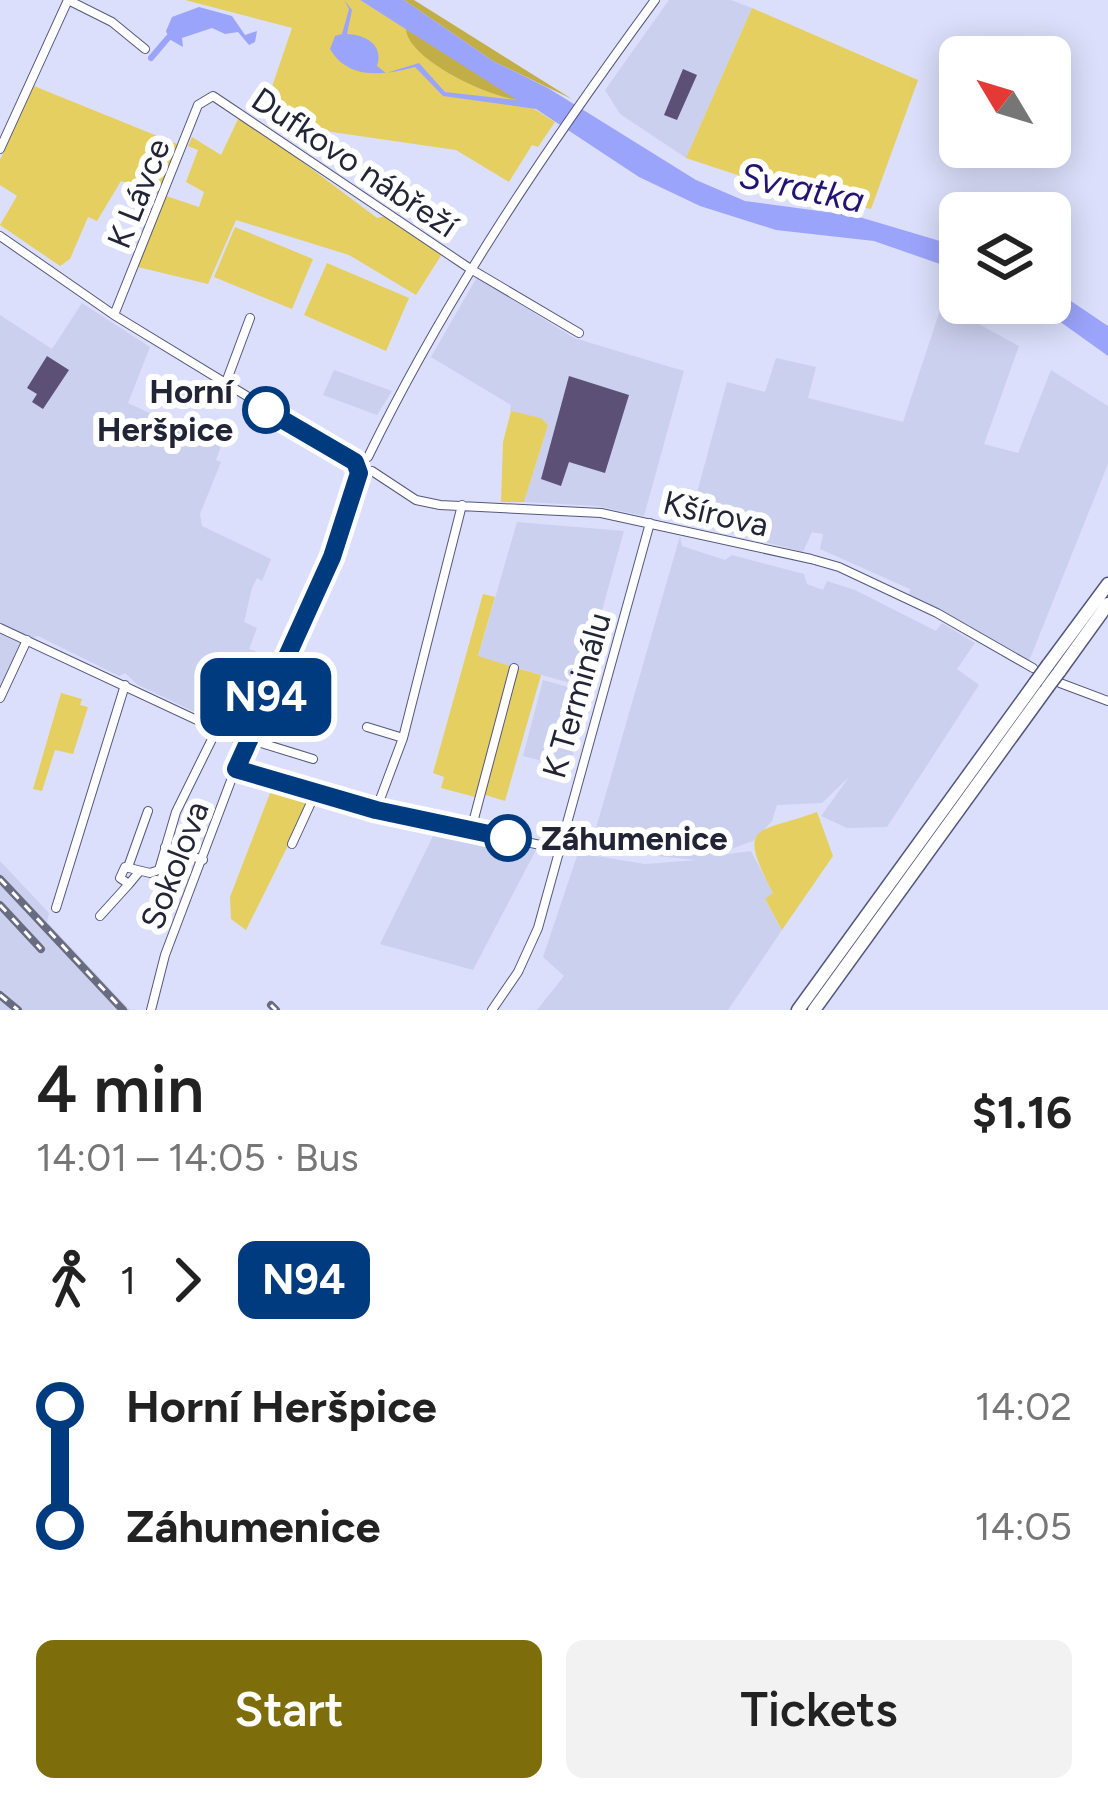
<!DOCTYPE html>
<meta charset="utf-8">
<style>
:root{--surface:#fff;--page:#f2f2f2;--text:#222;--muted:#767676;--accent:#7e6e0b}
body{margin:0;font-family:Figtree,sans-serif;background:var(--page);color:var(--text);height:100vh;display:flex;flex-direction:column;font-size:45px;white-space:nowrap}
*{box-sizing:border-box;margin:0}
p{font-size:39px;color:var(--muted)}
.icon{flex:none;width:66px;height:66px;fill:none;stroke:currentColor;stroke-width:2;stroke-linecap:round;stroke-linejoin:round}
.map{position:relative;height:1010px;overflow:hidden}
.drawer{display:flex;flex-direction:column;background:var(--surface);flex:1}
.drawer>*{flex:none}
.badge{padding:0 24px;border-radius:18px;font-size:42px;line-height:78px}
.needle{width:78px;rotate:308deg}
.controls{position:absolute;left:939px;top:36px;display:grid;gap:24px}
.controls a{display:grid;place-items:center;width:132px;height:132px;border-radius:18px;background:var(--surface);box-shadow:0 6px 30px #0003;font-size:60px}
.map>.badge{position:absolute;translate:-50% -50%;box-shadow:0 0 0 6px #fff}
.legs{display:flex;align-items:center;gap:18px;height:132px;padding:0 36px;font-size:39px}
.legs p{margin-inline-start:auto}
.headline{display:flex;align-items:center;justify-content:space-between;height:204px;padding:0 36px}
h1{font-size:66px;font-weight:600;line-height:90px}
.cta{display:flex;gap:24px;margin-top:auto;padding:24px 36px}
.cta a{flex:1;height:138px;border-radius:18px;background:var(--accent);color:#fff;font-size:48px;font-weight:600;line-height:138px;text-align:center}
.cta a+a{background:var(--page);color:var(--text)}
ul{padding:0 36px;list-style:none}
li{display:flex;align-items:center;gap:42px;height:120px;font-size:45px}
li i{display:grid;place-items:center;width:18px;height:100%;margin:0 15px;background:currentColor}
li i::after{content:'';width:30px;height:30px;margin:-15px;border:9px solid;border-radius:50%;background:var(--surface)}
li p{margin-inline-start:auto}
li:first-child i{background:linear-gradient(#0000 50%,currentColor 0)}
li:last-child i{background:linear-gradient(currentColor 50%,#0000 0)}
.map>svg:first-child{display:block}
.built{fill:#cbd0ee}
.green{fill:#e5cf60}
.forest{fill:#c2ae46}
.water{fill:#9ba4fb}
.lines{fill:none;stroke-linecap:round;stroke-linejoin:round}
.canal{stroke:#9ba4fb;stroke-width:6}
.building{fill:#5c5077}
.minor-casing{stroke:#53577e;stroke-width:10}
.highway-casing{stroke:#53577e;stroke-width:15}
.minor{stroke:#fff;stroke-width:8}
.highway{stroke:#fff;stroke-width:12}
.rail-casing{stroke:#696c81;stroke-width:8}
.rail{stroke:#fff;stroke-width:3;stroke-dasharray:9;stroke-linecap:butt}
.highway-bridge-casing{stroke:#53577e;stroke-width:15;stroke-linecap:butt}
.highway-bridge{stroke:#fff;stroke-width:12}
.line-1-casing{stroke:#fff;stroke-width:27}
.line-1{stroke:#003b80;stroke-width:18}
.stop-1-dot{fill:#fff;stroke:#003b80;stroke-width:6}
.labels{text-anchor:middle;stroke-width:12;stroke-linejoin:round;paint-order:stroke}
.street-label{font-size:33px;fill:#222535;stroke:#fff}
.stop-label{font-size:33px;font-weight:bold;fill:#222535;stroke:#fff;text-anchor:end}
.water-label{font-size:36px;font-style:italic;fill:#221473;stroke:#fff}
</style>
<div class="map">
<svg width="1108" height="1010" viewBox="0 0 1108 1010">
<rect width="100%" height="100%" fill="#dbdffb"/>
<path class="built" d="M669,0H731L752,8L686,158L620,114L605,90Z
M477,277L574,338L684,371L644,516L596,506L524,502L548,425L540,418L510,411L511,405L431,357Z
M82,303L150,347L128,403L221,446L216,460L221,462L200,514L202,526L271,559L262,581L257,578L252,588L244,622L257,628L249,649L276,659L237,732L138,685L125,673L119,676L38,636L20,644L0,686V315L52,349Z
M942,304L1019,346L984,444L1018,453L1051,370L1108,406V464L1029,661L909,595L910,589L820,549L823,534L812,532L803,552L689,522L727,382L765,392L776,358L816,367L808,398L903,422Z
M334,370L392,391L377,415L323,395Z
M517,522L624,531L581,686L478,657Z
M680,536L682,546L725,560L732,555L804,574L807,584L823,590L827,581L855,590L936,631L942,623L975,643L957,669L979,685L887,827L847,828L821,816L849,777L822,803L777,805L772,821L753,841L712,856L751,851L773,893L765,900L782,930L728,1010H537L564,976L543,957L578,853L645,864L696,860L590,849Z
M543,680L590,693L569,768L523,756Z
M437,828L536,850L473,970L380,944Z
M0,861L49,913L47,922L130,1010H0Z"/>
<path class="green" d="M185,0H360L555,122L538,147L532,145L509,182L456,150L325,131L318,142L271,110L267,116L263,113L292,28Z
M752,8L918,80L871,209L786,191L686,158Z
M34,86L177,144L160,193L121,181L97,221L88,217L70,259L60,266L0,225L17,196L0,185V160Z
M240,115L377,218L385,216L442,254L416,295L349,255L236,220L208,284L138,267L166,196L199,207L204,192L186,182L198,150L188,146L192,137L221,155Z
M235,227L313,259L292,309L214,277Z
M327,263L409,298L386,351L304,315Z
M511,411L541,418L548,425L524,502H501L503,442Z
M483,594L495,597L478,656L513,667L475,797L441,788L444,777L433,773Z
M516,668L541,675L505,801L482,794Z
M61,693L82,699L80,705L88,707L73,754L55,750L42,791L33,789Z
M272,788L310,801L246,930L231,919L230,897Z
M817,812L833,856L782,930L765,899L773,893C735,821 758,834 817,812Z"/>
<path class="forest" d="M404,0H414L572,99L493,61Z
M406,29L520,100C491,98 408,60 406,29Z"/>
<path class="water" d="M344,0L352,10L347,34C366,35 384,45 377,66L386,73L419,63L445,92L517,100L360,0H404L493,61L548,88L696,180L745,201L856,216L960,247V271L874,241L776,230L700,206L639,177L536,109L443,96L415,67C385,75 349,81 330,49L335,36L342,34L349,9Z
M199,7L232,16L245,35L257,31L255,42L249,45L238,32L225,34L212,28L182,38L183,47L169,39L166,31L172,17Z
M1050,287L1108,326V356L1034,303H1050Z"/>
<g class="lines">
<path class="canal" d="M151,58L168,38"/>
</g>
<path class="building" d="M683,69L697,75L677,120L664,115Z
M47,356L69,370L43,409L32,402L37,394L27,388Z
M569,376L629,395L605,473L569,462L561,486L541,479Z"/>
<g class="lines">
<g class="minor-casing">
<path id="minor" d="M68,0L112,22L145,49
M0,149L68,0
M0,236L114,315L355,462
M114,315L198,105L213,96L469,268L579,333
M225,385L250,318
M368,457C448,293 548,146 655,0
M372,471L416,500L440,505L601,513L811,559L839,567L937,613L1033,668
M0,628L246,743
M1060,683L1108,701
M0,698L27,640
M367,727L403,738
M248,739L313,759
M236,769L376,810L559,849
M376,810L403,738L462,505
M471,830L514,668
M292,844L315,794
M165,847L203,860
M128,867L148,811
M139,872L129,884L120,878L125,867L150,873L159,870L176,812L217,729
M56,908L125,685
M100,916L129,884
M151,1010L165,955L238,762L332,558L359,474
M492,1010L518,972L538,928L650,523"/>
</g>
<g class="highway-casing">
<path id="highway" d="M1048,665L1108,584
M1059,672L1108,604
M798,1010L1035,683
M814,1010L1047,688"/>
</g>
<use href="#minor" class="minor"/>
<use href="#highway" class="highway"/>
<g class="rail-casing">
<path id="rail" d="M0,879L123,1010
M0,905L41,949
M0,995L18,1010
M271,1005L276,1010"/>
</g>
<use href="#rail" class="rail"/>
<g class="highway-bridge-casing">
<path id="highway-bridge" d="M1035,683L1048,665
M1047,688L1059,672"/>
</g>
<use href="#highway-bridge" class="highway-bridge"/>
</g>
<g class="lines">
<g class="line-1-casing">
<path id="line-1" d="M266,410L355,462L359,473L332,557L236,769L376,810L508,838"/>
</g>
<use href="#line-1" class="line-1"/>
</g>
<g class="stop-1-dot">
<circle cx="266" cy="410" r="21"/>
<circle cx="508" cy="838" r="21"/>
</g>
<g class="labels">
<g class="street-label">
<text transform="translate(355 162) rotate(34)" y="12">Dufkovo nábřeží</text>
<text transform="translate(138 193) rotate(-68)" y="12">K Lávce</text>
<text transform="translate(716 513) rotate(13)" y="12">Kšírova</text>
<text transform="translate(576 695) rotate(-74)" y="12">K Terminálu</text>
<text transform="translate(174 865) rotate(-69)" y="12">Sokolova</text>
</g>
<g class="stop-label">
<text x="233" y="403">Horní<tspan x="233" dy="38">Heršpice</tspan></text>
<text x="541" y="850" text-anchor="start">Záhumenice</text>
</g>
<g class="water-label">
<text transform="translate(802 187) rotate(12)" y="13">Svratka</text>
</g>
</g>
</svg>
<div class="controls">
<a><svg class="needle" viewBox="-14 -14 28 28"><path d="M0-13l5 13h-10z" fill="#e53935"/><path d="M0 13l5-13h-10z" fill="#767676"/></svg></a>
<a><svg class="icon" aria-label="layers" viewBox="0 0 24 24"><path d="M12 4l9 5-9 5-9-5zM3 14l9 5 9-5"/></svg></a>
</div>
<b class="badge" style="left:266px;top:697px;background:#003b80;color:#fff">N94</b>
</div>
<section class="drawer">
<div class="headline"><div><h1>4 min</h1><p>14:01 – 14:05 · Bus</p></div><b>$1.16</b></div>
<div class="legs"><svg class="icon" aria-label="walk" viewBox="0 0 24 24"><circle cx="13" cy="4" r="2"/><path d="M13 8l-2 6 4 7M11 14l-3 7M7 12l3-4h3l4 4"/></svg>1<svg class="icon" aria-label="forward" viewBox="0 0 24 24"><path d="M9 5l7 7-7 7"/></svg><b class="badge" style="background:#003b80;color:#fff">N94</b></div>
<ul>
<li><i style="color:#003b80"></i><b>Horní Heršpice</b><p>14:02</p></li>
<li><i style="color:#003b80"></i><b>Záhumenice</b><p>14:05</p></li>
</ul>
<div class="cta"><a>Start</a><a>Tickets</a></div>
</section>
